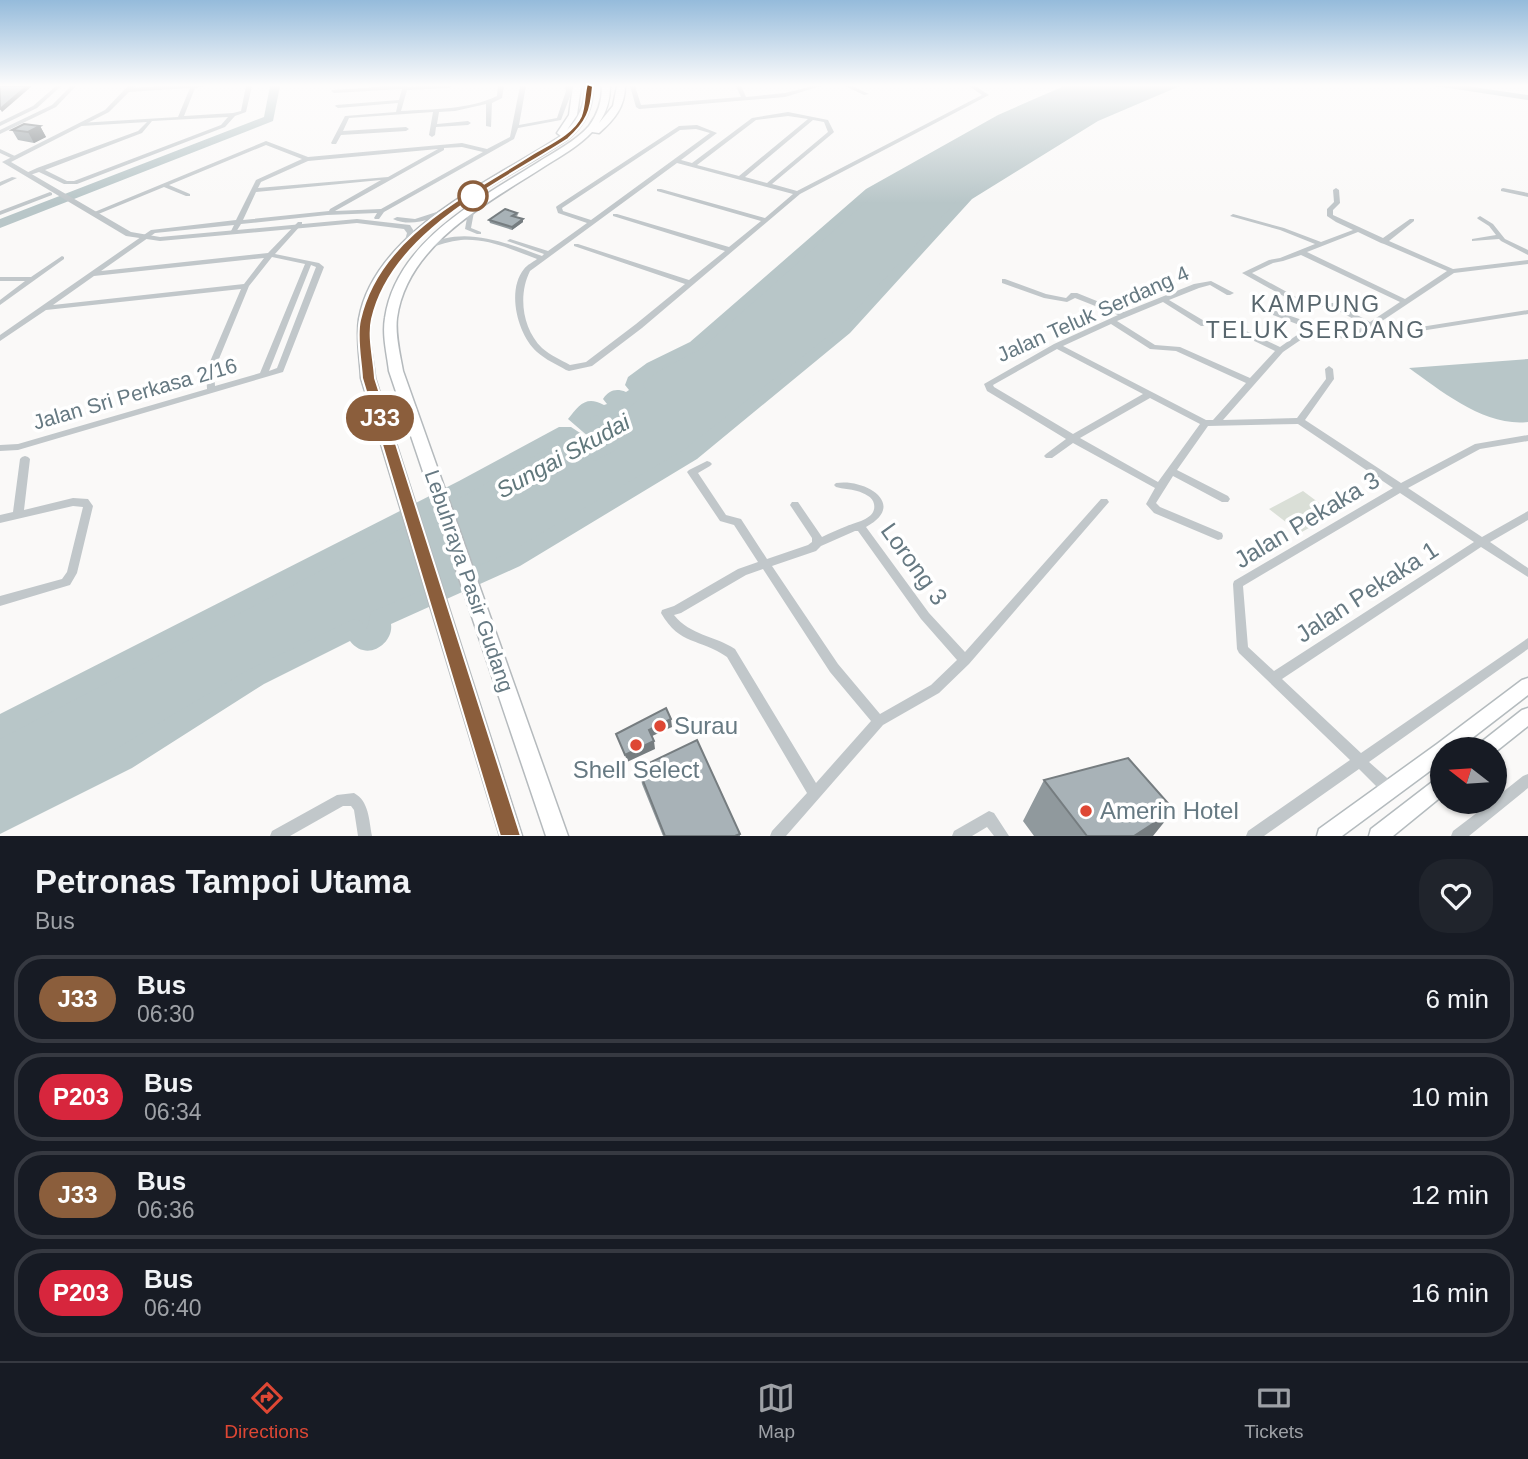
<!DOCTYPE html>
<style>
:root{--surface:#171b24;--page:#20242c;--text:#f1f3f6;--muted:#9ea1a6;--line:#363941;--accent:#de4734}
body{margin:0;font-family:Arial,sans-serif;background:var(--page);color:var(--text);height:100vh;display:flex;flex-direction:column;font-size:26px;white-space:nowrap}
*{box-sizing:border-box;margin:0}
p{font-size:23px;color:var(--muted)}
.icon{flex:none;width:38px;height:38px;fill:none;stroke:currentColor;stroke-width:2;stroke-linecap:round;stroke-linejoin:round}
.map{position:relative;height:836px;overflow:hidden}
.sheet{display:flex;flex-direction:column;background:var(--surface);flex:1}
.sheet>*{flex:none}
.badge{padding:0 14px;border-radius:23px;font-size:24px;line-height:46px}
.needle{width:46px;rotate:287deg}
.tools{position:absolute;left:1430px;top:737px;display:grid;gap:14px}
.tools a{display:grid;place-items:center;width:77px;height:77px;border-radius:50%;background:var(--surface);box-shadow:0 2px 5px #0004;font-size:35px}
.map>.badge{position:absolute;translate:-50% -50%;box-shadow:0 0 0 4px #fff}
.round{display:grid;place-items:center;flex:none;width:74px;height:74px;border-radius:28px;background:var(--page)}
.head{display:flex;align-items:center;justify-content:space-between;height:119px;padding:0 35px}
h1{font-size:33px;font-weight:700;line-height:52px}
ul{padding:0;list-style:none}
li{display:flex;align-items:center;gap:21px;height:88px;margin:0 14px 10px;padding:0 21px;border:4px solid var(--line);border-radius:28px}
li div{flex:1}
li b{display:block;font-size:26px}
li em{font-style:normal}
li .badge{min-width:77px;font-weight:700;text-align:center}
.dock{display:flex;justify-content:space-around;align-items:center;height:98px;border-top:2px solid var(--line);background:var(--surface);font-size:19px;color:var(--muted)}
.dock a{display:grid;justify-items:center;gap:4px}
.dock .selected{color:var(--accent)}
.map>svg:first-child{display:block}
.green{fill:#dadfd7}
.water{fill:#b8c6c8}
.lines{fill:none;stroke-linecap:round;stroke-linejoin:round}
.river{fill:#b8c6c8;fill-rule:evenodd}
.secondary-casing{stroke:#b4bbbe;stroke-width:3}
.trunk-casing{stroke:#b5babd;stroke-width:3}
.minor{fill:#c1c7ca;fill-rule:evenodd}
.tertiary{fill:#c1c7ca;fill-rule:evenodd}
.secondary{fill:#fff;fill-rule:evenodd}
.trunk{fill:#fff;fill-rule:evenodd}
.wall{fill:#90999d}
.shaded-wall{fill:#767d80}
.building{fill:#a8b2b7;stroke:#767d80;stroke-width:2}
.line{fill:#8b5e3c;stroke:#fff;stroke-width:2}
.stop-dot{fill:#fff;stroke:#8b5e3c;stroke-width:3.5}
.poi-dot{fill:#de4734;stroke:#fff;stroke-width:2.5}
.labels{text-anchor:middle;stroke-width:7;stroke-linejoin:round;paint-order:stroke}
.street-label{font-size:21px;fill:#667982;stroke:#fff}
.neighbourhood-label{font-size:23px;letter-spacing:2px;fill:#58666d;stroke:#fff}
.water-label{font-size:23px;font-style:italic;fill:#60777b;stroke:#fff}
.near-street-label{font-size:24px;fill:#667982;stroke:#fff}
.near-poi-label{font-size:24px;fill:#667982;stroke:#fff;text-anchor:start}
</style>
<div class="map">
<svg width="1528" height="836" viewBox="0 0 1528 836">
<rect width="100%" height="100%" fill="#faf9f8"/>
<path class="green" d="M1303,491L1334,514L1300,533L1269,509Z"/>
<path class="water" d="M1073,86H1175L1094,119L968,196L845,330L691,454L514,560L379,619L381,632L365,643L354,629L256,677L123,759L0,821V727L466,486L565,431L596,453L609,444L577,419L589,410L587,408L590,405L603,412L621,404L612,399L617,395L627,400L638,391L633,385L634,381L653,367L696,345L870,192L1002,117Z
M1435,86H1466L1528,95V100Z
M1528,359V422C1485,427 1441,391 1409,368Z"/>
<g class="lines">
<path class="river" d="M270,86H280L273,121L0,228V219L264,117Z
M1064,86H1078L1006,119L874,195L702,348L659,371L643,383L646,391C636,405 613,422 595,415L589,419L616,440L619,445L616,450L595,461L564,439L473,491L0,739V714L459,481L559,427H571L597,444L568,419C579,405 586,395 604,405L607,404L603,399C609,390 616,388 626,392L629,390L625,385L628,377L647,363L690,342L866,189L998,115Z
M1166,86H1180L1098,121L972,199L850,333L697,459L520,566L391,624C394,643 367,663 350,641L264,684L132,768L0,834V807L114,750L248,670L354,619L362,622L367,629L371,612L506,554L685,449L840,327L964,193L1090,117Z"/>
<g class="secondary-casing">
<path id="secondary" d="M1528,678V695L1458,749H1442V762L1342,836H1317L1319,829L1437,744L1522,680Z
M1528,708V726L1494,753V749H1477L1480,743L1522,710Z
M1442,776V796L1393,836H1369L1371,829L1436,779Z"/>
</g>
<g class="trunk-casing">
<path id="trunk" d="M573,86H581L577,115L567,130C580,117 585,104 585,86H593C593,109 585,124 568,139C498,186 397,224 372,314C366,334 373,357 375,378L522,836H500L361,378C360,358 356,338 359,319C374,231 494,180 561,136L557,133L569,115Z
M602,86H610C610,100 607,111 599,123L613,106L617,86H625C625,107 614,120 599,133L592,132C579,146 561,156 545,166C488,203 407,244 397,318C395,335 400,354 403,371L568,836H546L389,371C387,354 382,335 385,318C396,242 478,200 537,163C554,152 576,141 589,126C598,114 602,101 602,86Z"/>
</g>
<path class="minor" d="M56,86H61L37,108L0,126V122L33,106Z
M71,86H76L56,107L0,134V130L52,105Z
M172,86H204L195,88L184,116L233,113L241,111L246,86H252L246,112L235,116L225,127L77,184H64L39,172L27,176L24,174L37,168L138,131L147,122L81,126L79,125V123L178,117L190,88L128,92L125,90L128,88ZM228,117L221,125L74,181H67L45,170L142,133L152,121Z
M394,86H407V87L451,86L449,88L407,90L401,111C433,109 468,110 497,96L498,86H504L502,98L492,103L491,127L486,126V104L455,111L439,112L437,124L468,121L471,123L468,125L436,127L435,135L432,137L429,135L433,112L349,118L343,131L406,127L409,129L406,131L341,135L336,144H332L331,143L345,116L396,112L398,103L338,108L335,106L336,105L399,100L402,89L334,93L331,91L332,90Z
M520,86H526L519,125L557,118L566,91L565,86H571L572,91L561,120L518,128L514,139L384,212L379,219H375L374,218L377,213L327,215L241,224L236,232L234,233L231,231L234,225L155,233L101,271L268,253L298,222H302V224L275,254L319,263L324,267L283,372L18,450L0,451V445L18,444L207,389L206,371L241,289L46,310L0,341V335L151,230L236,220L256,180L302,159L266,145L169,185L190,194V196H186L164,187L96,215H92V213L266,141L308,157L462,143L487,149L510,137ZM462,147L483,152L381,209L335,211L444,150V148ZM438,149L388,177L258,188L261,182L308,161ZM381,180L330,209L329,211L243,220L256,192ZM272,257L305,264L260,373L215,386L214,371L249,286ZM264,258L244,284L53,305L94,276ZM311,265L316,267L277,368L269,371Z
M630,86H635L641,105L741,97L736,86H741L746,97L785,93L813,86H821L785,97L639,109L636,107Z
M845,86H852L869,94L864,95Z
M969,86H975L989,95L800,194L642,328L592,366L569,371L566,370C556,364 546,360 537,352C518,335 506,291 524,269C527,265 533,262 537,259C513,250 488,238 461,240C450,241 439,245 428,248L425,246C463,225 504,242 542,256L544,254L507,241L510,239L548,251L587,223L558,213L556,207L557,206L679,126L697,125L717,133L681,160L692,163L752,118L788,112L828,120L834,132L833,133L772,184L797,191L982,95ZM788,116L808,119L739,176L697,165L756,120ZM813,120L824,122L828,132L767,183L745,177ZM696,129L710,133L591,220L563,211L562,208L680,130ZM677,163L793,194L765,218L661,189H657V191L761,221L729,247L617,214H613V216L725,251L689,280L578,244H574V246L685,284L636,324L586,362L570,365C561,360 550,355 542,348C522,328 518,295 530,271Z
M0,149L17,157L18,158L13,159L0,153Z
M12,177L17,178L0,186V182Z
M1336,188L1339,190L1340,203L1333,210V215L1383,238L1410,219H1414V221L1389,241L1453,269L1528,260V264L1454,273L1364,333L1408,329L1528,310V314L1408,333L1353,338L1302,339L1283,352L1223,420L1297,418L1326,379L1325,369L1329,366L1333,369L1334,379L1305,420L1401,483L1475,444L1528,435V441L1480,449L1408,488L1482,537L1528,511V520L1490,542L1528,568V577L1481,547L1282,679L1361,753L1528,638V649L1369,762L1395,785L1396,790L1395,795L1390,796L1385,795L1359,769L1264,836H1246L1248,831L1350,760L1239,653L1237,649L1233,584L1234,581L1393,488L1298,424L1208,426L1177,470L1228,496L1230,499L1228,502H1222L1173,476L1156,503L1160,507L1222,533L1223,536L1222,539L1218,540L1154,513L1146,504L1155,488L1073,443L1052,458H1046L1044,456L1046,454L1066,439L987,391L984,384L1054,344L1118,315L1075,298L1067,302L1044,298L1002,283V279H1005L1046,294L1066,298L1071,293H1077L1124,312L1194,284L1211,281L1234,293L1230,295H1227L1210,285L1199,288L1169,300L1206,322H1227L1280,347L1297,335L1315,334L1302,326L1273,315L1272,313L1273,311H1276L1308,322L1324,334H1352L1365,325L1331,307H1303L1242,273L1269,260L1280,258L1315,244L1280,230L1230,216L1233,214L1284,228L1321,242L1353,230L1336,222L1327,216V209L1334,202L1333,190ZM1358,232L1381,243L1384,244L1447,271L1405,299L1307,252ZM1301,255L1400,302L1370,322L1335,303H1307L1252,273L1273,263L1283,261ZM1163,302L1201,326H1223L1275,351L1250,378L1180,347L1155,345L1117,321ZM1111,324L1150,349L1176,351L1246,383L1213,420H1206L1063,346ZM1057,349L1143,394L1073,434L994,387L993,385ZM1150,398L1200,424L1158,482L1080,438ZM1400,493L1474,542L1274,671L1248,647L1243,586Z
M1503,188L1528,193V197L1501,191V189Z
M50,192L52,193V195L0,215V211Z
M471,210L474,212L471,228L481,232V234H477L465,229L468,212Z
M1480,216L1493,224L1505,239L1528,250V255L1501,241L1499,239L1472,241V239L1496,235L1489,226L1478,219L1477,218Z
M62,256L64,257V259L0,305V300L25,281H0V277H31Z
M25,456L28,457L30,459L24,510L73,498L88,499L93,506L77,573L70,585L0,606V596L62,579L67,572L83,507L73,506L0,523V515L13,512L20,459L22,457Z
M707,461L710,462L712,464L710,466L698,473L726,515L741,519L767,559L808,545L812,542V538L790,505L792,502H798L822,537C830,533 839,529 847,526C856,522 877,519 874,504C873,497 864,493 857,491C850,489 843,489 836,487L834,485L836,483C865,478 908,504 866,527L929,613L965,652L1101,499H1107L1109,502L969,664L939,693L883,725L786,836H770L772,831L807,793L727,657C700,638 680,646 661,613L662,610L674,606L738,569L758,562L734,525L720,521L687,472L689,470ZM855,531H858L921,619L957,660L931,685L880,714L838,664L772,566L816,551L821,546ZM763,569L830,672L871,721L816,783L735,649C714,635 691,636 674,615L681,613L746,575Z
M1528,774V788L1469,836H1451L1453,831L1491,802H1494V799L1523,776Z
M354,793C369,801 369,820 372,836H358L354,810L351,806H343L290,836H270L272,831L337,795Z
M989,811L994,813L1009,836H994L987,827L972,836H952L954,831Z"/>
<path class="tertiary" d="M128,86H135L109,112L11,162L131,232L160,237L357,219L410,225L415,233L412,244L408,246L404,244L407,233L404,229L357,223L160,241L126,236L2,162L105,110Z
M449,208L453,210L452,212C433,218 412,228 393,219L397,217L415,219Z"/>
<use href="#secondary" class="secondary"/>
<use href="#trunk" class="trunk"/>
</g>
<path class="wall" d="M40,126L46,137L34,143L18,140L12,130Z
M517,213L518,215L515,217L523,222L512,230L490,223L489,220Z
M643,766L740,834V836H663L642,784L640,773L644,771Z
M1044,780L1153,836H1034L1023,821Z"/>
<path class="shaded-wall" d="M27,86H32L2,112L0,109Z
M40,126L46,137L34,143L28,132Z
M523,219V222L512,230V227Z
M671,719L672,727L650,737L649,730Z
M654,741L655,749L627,762L625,755Z
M1174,810L1153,836H1134Z"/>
<path class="building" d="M0,86H27L0,109Z
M24,124L40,126L28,132L12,130Z
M505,209L517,213L512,216L523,219L512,227L489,220Z
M666,708L671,719L649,730L654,741L625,755L616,734Z
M697,740L740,834L735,836H665L640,773L645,770L643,766Z
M1128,758L1174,810L1134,836H1087L1044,780Z"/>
<linearGradient id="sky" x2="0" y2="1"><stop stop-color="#95bbdb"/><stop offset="0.42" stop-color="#fdfcfc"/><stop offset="1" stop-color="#fdfcfc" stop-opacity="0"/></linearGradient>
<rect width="1528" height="203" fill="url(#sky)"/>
<path class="line" d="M587,84L593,86C591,111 587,122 568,139C498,184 392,232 372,319C368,337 374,360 375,378L521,836H500L362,378C361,360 356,337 360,320C379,236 465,197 531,155C547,145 573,134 581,116C585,106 584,94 587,84Z"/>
<circle class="stop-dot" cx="473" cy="196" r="14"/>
<g class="poi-dot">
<circle cx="660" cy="726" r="7"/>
<circle cx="636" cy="745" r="7"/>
<circle cx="1086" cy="811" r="7"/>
</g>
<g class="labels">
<g class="street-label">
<text transform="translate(1093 314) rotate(-24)" y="7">Jalan Teluk Serdang 4</text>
<text transform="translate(135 394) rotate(-16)" y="7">Jalan Sri Perkasa 2/16</text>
<text transform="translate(469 581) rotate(71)" y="7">Lebuhraya Pasir Gudang</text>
</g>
<g class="neighbourhood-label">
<text x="1316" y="312">KAMPUNG<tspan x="1316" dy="26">TELUK SERDANG</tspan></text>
</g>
<g class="water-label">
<text transform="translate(563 456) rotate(-29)" y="8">Sungai Skudai</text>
</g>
<g class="near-street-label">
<text transform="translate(1307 520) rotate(-31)" y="8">Jalan Pekaka 3</text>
<text transform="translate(914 564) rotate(54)" y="8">Lorong 3</text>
<text transform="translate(1367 592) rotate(-33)" y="8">Jalan Pekaka 1</text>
</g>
<g class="near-poi-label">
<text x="674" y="734">Surau</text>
<text x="636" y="778" text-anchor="middle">Shell Select</text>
<text x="1100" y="819">Amerin Hotel</text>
</g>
</g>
</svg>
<div class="tools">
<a><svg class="needle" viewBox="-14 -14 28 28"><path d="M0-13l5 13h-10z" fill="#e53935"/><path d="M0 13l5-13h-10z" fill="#9ea1a6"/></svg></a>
</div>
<b class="badge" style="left:380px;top:418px;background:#8b5e3c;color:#fff">J33</b>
</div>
<section class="sheet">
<div class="head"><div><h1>Petronas Tampoi Utama</h1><p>Bus</p></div><a class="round"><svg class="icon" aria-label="heart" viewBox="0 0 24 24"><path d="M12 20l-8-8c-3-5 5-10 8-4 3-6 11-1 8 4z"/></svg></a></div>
<ul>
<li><span class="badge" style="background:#8b5e3c;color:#fff">J33</span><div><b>Bus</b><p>06:30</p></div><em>6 min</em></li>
<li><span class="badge" style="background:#d7263d;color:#fff">P203</span><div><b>Bus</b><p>06:34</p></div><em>10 min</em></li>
<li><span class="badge" style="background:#8b5e3c;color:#fff">J33</span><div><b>Bus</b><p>06:36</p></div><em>12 min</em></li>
<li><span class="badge" style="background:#d7263d;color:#fff">P203</span><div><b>Bus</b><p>06:40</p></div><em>16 min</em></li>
</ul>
</section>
<nav class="dock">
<a class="selected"><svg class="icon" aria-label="directions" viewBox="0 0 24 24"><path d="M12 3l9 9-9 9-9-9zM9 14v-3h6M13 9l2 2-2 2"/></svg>Directions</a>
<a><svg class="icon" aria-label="map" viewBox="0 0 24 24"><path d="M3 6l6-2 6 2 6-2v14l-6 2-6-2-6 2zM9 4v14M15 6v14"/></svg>Map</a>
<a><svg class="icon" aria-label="tickets" viewBox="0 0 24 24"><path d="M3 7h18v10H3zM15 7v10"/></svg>Tickets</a>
</nav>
